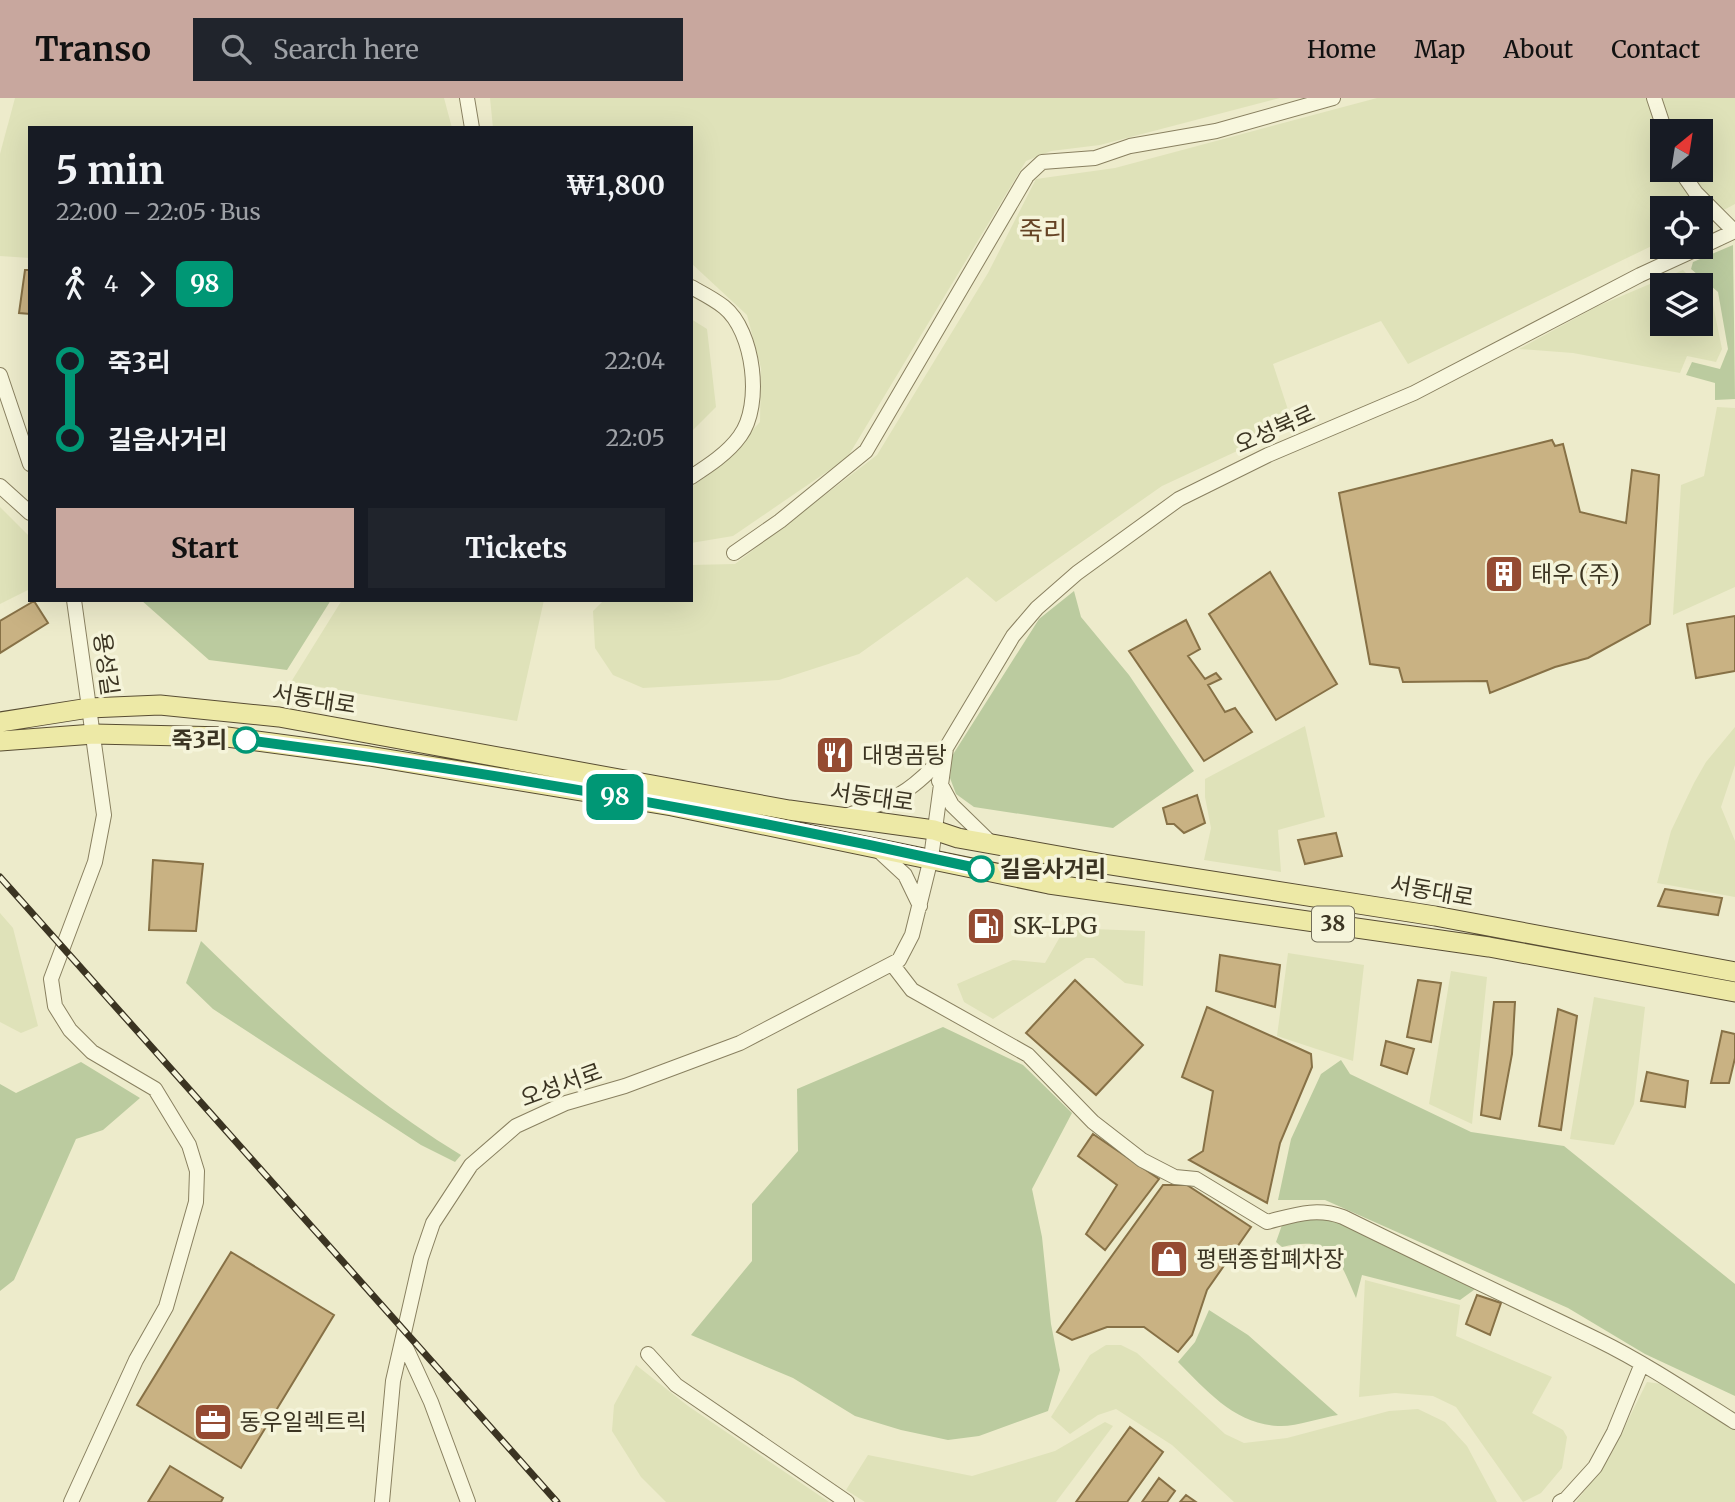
<!DOCTYPE html>
<meta charset="utf-8">
<style>
:root{--surface:#171b24;--page:#20242c;--text:#f1f3f6;--muted:#9ea1a6;--accent:#c8a79e}
body{margin:0;font-family:Merriweather,"Noto Sans KR",serif;background:var(--page);color:var(--text);height:100vh;display:flex;flex-direction:column;font-size:26px;white-space:nowrap}
*{box-sizing:border-box;margin:0}
p{font-size:23px;color:var(--muted)}
.icon{flex:none;width:38px;height:38px;fill:none;stroke:currentColor;stroke-width:2;stroke-linecap:round;stroke-linejoin:round}
.map{position:relative;flex:1;overflow:hidden}
.details{position:absolute;left:28px;top:28px;width:665px;height:476px;display:flex;flex-direction:column;background:var(--surface);border-radius:0px;box-shadow:0 7px 28px #0002}
.details>*{flex:none}
.badge{padding:0 14px;border-radius:10px;font-size:24px;line-height:46px}
.needle{width:46px;rotate:30deg}
.controls{position:absolute;left:1650px;top:21px;display:grid;gap:14px}
.controls a{display:grid;place-items:center;width:63px;height:63px;border-radius:0px;background:var(--surface);box-shadow:0 7px 28px #0002;font-size:35px}
.map>.badge{position:absolute;translate:-50% -50%;box-shadow:0 0 0 4px #fff}
.legs{display:flex;align-items:center;gap:10px;height:77px;padding:0 28px;font-size:23px}
.legs p{margin-inline-start:auto}
.overview{display:flex;align-items:center;justify-content:space-between;height:119px;padding:0 28px}
h1{font-size:38px;font-weight:700;line-height:52px}
.cta{display:flex;gap:14px;margin-top:auto;padding:14px 28px}
.cta a{flex:1;height:80px;border-radius:0px;background:var(--accent);color:#111;font-size:28px;font-weight:700;line-height:80px;text-align:center}
.cta a+a{background:var(--page);color:var(--text)}
ul{padding:0 28px;list-style:none}
li{display:flex;align-items:center;gap:24px;height:77px;font-size:26px}
li i{display:grid;place-items:center;width:10px;height:100%;margin:0 9px;background:currentColor}
li i::after{content:'';width:18px;height:18px;margin:-9px;border:5px solid;border-radius:50%;background:var(--surface)}
li p{margin-inline-start:auto}
li:first-child i{background:linear-gradient(#0000 50%,currentColor 0)}
li:last-child i{background:linear-gradient(currentColor 50%,#0000 0)}
header{display:flex;align-items:center;gap:42px;box-sizing:border-box;height:98px;padding:0 35px;background:var(--accent);color:#111}
header strong{font-size:33px}
nav{display:flex;gap:38px;margin-inline-start:auto;font-size:24px}
.search{width:490px;height:63px;background:var(--page);display:flex;align-items:center;gap:18px;box-sizing:border-box;padding:0 24px;border-radius:0px;color:var(--muted);font-size:26px}
.map>svg:first-child{display:block}
.farmland{fill:#dfe2b9;fill-rule:evenodd}
.green{fill:#bbcb9f}
.building{fill:#c9b283;stroke:#877146;stroke-width:2}
.lines{fill:none;stroke-linecap:round;stroke-linejoin:round}
.minor-casing{stroke:#898060;stroke-width:16}
.major-casing{stroke:#584d33;stroke-width:21}
.minor{stroke:#f8f7de;stroke-width:14}
.major{stroke:#ede9a6;stroke-width:19}
.rail-casing{stroke:#3b3422;stroke-width:7}
.rail{stroke:#f5f4da;stroke-width:4.5;stroke-dasharray:13;stroke-linecap:butt}
.line-1-casing{stroke:#fff;stroke-width:16}
.line-1{stroke:#009775;stroke-width:10}
.stop-1-dot{fill:#fff;stroke:#009775;stroke-width:3.5}
.labels{text-anchor:middle;stroke-width:7;stroke-linejoin:round;paint-order:stroke}
.shield{fill:#f5f4da;stroke:#736e59;stroke-width:2}
.shield-label{font-size:21px;font-weight:bold;fill:#3b3422}
.street-label{font-size:23px;fill:#3b3422;stroke:#f5f4da}
.poi-label{font-size:23px;fill:#3b3422;stroke:#f5f4da;text-anchor:start}
.stop-label{font-size:23px;font-weight:bold;fill:#3b3422;stroke:#f5f4da;text-anchor:end}
.quarter-label{font-size:26px;fill:#654224;stroke:#f5f4da}
</style>
<header>
<strong>Transo</strong>
<div class="search"><svg class="icon" aria-label="search" viewBox="0 0 24 24"><circle cx="10" cy="10" r="6"/><path d="M15 15l6 6"/></svg>Search here</div>
<nav><a>Home</a><a>Map</a><a>About</a><a>Contact</a></nav>
</header>
<div class="map">
<svg width="1735" height="1404" viewBox="0 0 1735 1404">
<rect width="100%" height="100%" fill="#edebcb"/>
<path class="farmland" d="M15,0H444L452,30H30V160L0,158V56Z
M490,0H1280L1100,47L1051,53L1026,63L847,360L733,438L691,445V389L715,372L760,324L761,270L747,217L691,165V30H493Z
M1377,0H1735V106L1701,124V110H1662V143L1408,266L1381,223L1273,266L1293,327L1162,388L996,504L967,479L859,556L779,582L643,590L613,577L595,550L593,513L604,502H691V467L735,466L877,357L988,175L1036,81L1115,70ZM1662,33H1701V72H1662Z
M1683,172L1698,187H1662V226H1701V189L1711,197L1722,251L1716,264L1687,258L1680,275L1573,255L1519,251L1598,208Z
M691,221L707,231L716,309L691,334Z
M1717,309L1735,310V489L1673,517L1681,387L1704,378Z
M0,409L30,439V491L0,506Z
M342,502H544L517,623L291,584Z
M1305,628L1325,719L1278,732L1281,774L1204,762L1211,730L1205,699V681Z
M1735,629V667L1721,709L1735,743V799L1657,785L1671,733L1694,685L1706,664Z
M0,815L13,830L38,928L21,935L0,924Z
M1065,830L1145,833L1143,888L1125,885L1094,860H1086L993,921L964,904L957,886L1013,862L1045,865Z
M1288,855L1364,867L1353,963L1277,938Z
M1451,873L1487,879L1472,1026L1429,1006Z
M1594,899L1645,909L1634,1006L1614,1047L1570,1041Z
M1365,1182L1460,1207L1456,1238L1552,1279L1532,1315L1563,1332L1567,1339L1562,1370L1541,1395L1523,1404L1456,1309L1433,1298L1395,1295L1359,1299Z
M1106,1247H1121L1137,1255L1225,1336L1244,1345L1287,1340L1389,1313L1418,1311L1445,1324L1467,1348L1497,1404H1234L1172,1347L1116,1311L1098,1317L1070,1336L1051,1319L1090,1257Z
M636,1267L688,1308L829,1404H666L641,1379L612,1333L614,1307Z
M1647,1284L1669,1287L1735,1329V1404H1576L1609,1360Z
M1105,1324L1113,1328L1056,1404H865L846,1392L868,1357L972,1378L1055,1353Z"/>
<path class="green" d="M1733,147L1735,301L1715,302V285L1686,277L1692,264L1720,271L1728,251L1718,194L1691,171L1693,164Z
M1074,493L1081,519L1129,577L1194,673L1113,730L974,709L956,696L950,680L952,658L1039,521Z
M141,502H331L287,572L209,562Z
M201,843C282,922 364,998 461,1057L455,1064L421,1047L213,911L186,885Z
M943,929L1023,967L1072,1015L1032,1091L1042,1139L1051,1226L1060,1272L1048,1313L979,1338L948,1342L901,1332L855,1318L793,1280L691,1237L752,1163V1106L798,1053L797,991Z
M1341,962L1350,976L1471,1034L1564,1048L1735,1186V1298L1645,1256L1568,1210L1325,1102H1278L1291,1041L1321,976Z
M81,964L140,1000L103,1032L76,1041L14,1182L0,1193V986L16,995Z
M1303,1120L1339,1122L1478,1189L1460,1202L1362,1177L1356,1200C1338,1159 1333,1137 1282,1149L1276,1144L1282,1127Z
M1209,1212L1248,1237L1338,1317C1319,1320 1296,1329 1278,1328C1235,1326 1207,1293 1178,1264L1195,1244Z"/>
<path class="building" d="M25,172H30V216L19,215Z
M1552,342L1555,348L1563,346L1580,414L1626,425L1632,372L1659,377L1650,526L1588,560L1555,569L1490,595L1487,583L1403,584L1399,570L1370,566L1339,395Z
M1270,474L1337,586L1276,622L1209,516Z
M34,503L48,525L0,555V523Z
M1735,518V573L1696,580L1687,526Z
M1186,522L1200,551L1188,558L1205,581L1216,575L1221,581L1208,587L1225,614L1235,610L1252,634L1204,663L1129,553Z
M1197,697L1205,725L1184,735L1174,726H1167L1163,710Z
M1336,735L1342,758L1305,766L1298,742Z
M153,762L203,766L196,833L149,832Z
M1665,791L1722,800L1718,817L1658,808Z
M1220,857L1280,867L1275,909L1216,893Z
M1075,882L1143,947L1096,997L1026,935Z
M1418,882L1441,885L1431,944L1407,939Z
M1494,904H1515L1512,956L1500,1021L1481,1017Z
M1207,909L1311,956L1312,969L1280,1045L1267,1105L1189,1062L1203,1053L1213,993L1182,979Z
M1558,911L1577,918L1561,1032L1539,1028Z
M1722,933L1735,936V960L1729,985H1711Z
M1386,943L1414,951L1407,976L1381,967Z
M1647,974L1688,983L1685,1009L1641,1003Z
M1093,1036L1159,1081L1105,1152L1086,1136L1117,1087L1078,1058Z
M1163,1087H1187L1251,1129L1207,1192L1192,1237L1178,1254L1144,1229H1107L1072,1242L1057,1234Z
M231,1154L334,1217L241,1370L137,1307Z
M1477,1197L1501,1205L1490,1237L1466,1226Z
M1130,1329L1163,1354L1127,1404H1076Z
M170,1368L223,1400L221,1404H148Z
M1159,1380L1175,1393L1167,1404H1142Z
M1186,1397L1196,1404H1180Z"/>
<g class="lines">
<g class="minor-casing">
<path id="minor" d="M467,0L472,30
M1654,0L1665,33
M1680,72L1696,95L1734,133
M1701,149L1735,133
M691,189C702,195 714,201 724,209C754,233 763,307 740,338C728,355 708,368 691,379
M0,277L30,366
M0,388L30,415
M734,455L780,423L866,353L1027,78L1042,64L1095,60L1130,48L1216,33L1333,0
M939,683L952,707L990,744
M845,718C892,703 908,697 942,660
M879,753L905,777L920,808
M892,866L912,892L1028,957L1093,1024L1142,1062L1175,1079L1196,1081L1267,1124C1295,1117 1316,1109 1343,1119C1428,1161 1513,1201 1598,1242C1645,1265 1691,1296 1735,1324
M403,1243L431,1304L468,1404
M648,1256L676,1287L847,1404
M71,1404L136,1262L166,1209L196,1104L197,1073L189,1047L155,991L92,954L70,932L55,908L51,881L95,764L104,717L74,502
M382,1404L393,1283L421,1160L433,1125L471,1067L516,1028L566,1005L625,988L740,945L899,862L912,837L931,760L946,650L1013,538L1037,510L1077,475L1179,401L1268,357L1414,295L1640,177L1701,149
M1560,1404L1566,1401L1595,1369L1614,1334L1641,1268"/>
</g>
<g class="major-casing">
<path id="major" d="M0,624L89,610L160,607L279,619L789,712L934,732L958,740L1104,766L1435,818L1735,874
M0,643L94,636L227,639L369,658L672,708L1049,786L1489,849L1735,894"/>
</g>
<use href="#minor" class="minor"/>
<use href="#major" class="major"/>
<g class="rail-casing">
<path id="rail" d="M0,779L557,1404"/>
</g>
<use href="#rail" class="rail"/>
</g>
<g class="lines">
<g class="line-1-casing">
<path id="line-1" d="M246,642C493,674 738,717 981,771"/>
</g>
<use href="#line-1" class="line-1"/>
</g>
<defs>
<g id="building-square" transform="scale(2.0125)"><rect x="-9" y="-9" width="18" height="18" rx="4" fill="#954b32" stroke="#f5f4da"/><path d="M-4-6H4V6H1V3H-1V6H-4ZM-2.5-4.3h1.7v1.8h-1.7ZM.8-4.3h1.7v1.8H.8ZM-2.5-1h1.7V.8h-1.7ZM.8-1h1.7V.8H.8Z" fill="#fff"/></g>
<g id="restaurant-square" transform="scale(2.0125)"><rect x="-9" y="-9" width="18" height="18" rx="4" fill="#954b32" stroke="#f5f4da"/><path d="M-5-6h1v4h1v-4h1v4h1v-4h1v5L-1.5 .5V6h-2V.5L-5-1ZM5-6V6H3V1.5H1.5Q1.5-4 5-6Z" fill="#fff"/></g>
<g id="fuel-square" transform="scale(2.0125)"><rect x="-9" y="-9" width="18" height="18" rx="4" fill="#954b32" stroke="#f5f4da"/><path d="M-5.5-6h7V0h2V4h1.3V-2.5L3-4.5l.8-.8L6-3V5H2.5V1h-1V6h-7ZM-4.2-4.7v3.2H.2V-4.7Z" fill="#fff"/></g>
<g id="shop-square" transform="scale(2.0125)"><rect x="-9" y="-9" width="18" height="18" rx="4" fill="#954b32" stroke="#f5f4da"/><path d="M-5-2.5h2.3a2.7 3.5 0 0 1 5.4 0H5L5.5 6h-11ZM-1.5-2.5h3a1.5 2.3 0 0 0-3 0Z" fill="#fff"/></g>
<g id="office-square" transform="scale(2.0125)"><rect x="-9" y="-9" width="18" height="18" rx="4" fill="#954b32" stroke="#f5f4da"/><path d="M-6-3h4V-5.5h4V-3h4V5H-6ZM-1-4.5V-3h2v-1.5ZM-6 0V1H6V0Z" fill="#fff"/></g>
</defs>
<g fill-rule="evenodd">
<use href="#building-square" x="1504" y="476"/>
<use href="#restaurant-square" x="835" y="657"/>
<use href="#fuel-square" x="986" y="828"/>
<use href="#shop-square" x="1169" y="1161"/>
<use href="#office-square" x="213" y="1324"/>
</g>
<g class="stop-1-dot">
<circle cx="246" cy="642" r="12"/>
<circle cx="981" cy="771" r="12"/>
</g>
<g class="labels">
<rect class="shield" x="1312" y="808.5" width="42" height="35" rx="5"/>
<g class="shield-label">
<text x="1333" y="833">38</text>
</g>
<g class="street-label">
<text transform="translate(1275 331) rotate(-24)" y="8">오성북로</text>
<text transform="translate(106 566) rotate(82)" y="8">용성길</text>
<text transform="translate(314 601) rotate(9)" y="8">서동대로</text>
<text transform="translate(872 699) rotate(8)" y="8">서동대로</text>
<text transform="translate(1432 793) rotate(10)" y="8">서동대로</text>
<text transform="translate(561 987) rotate(-20)" y="8">오성서로</text>
</g>
<g class="poi-label">
<text x="1531" y="484">태우 (주)</text>
<text x="862" y="665">대명곰탕</text>
<text x="1013" y="836">SK-LPG</text>
<text x="1196" y="1169">평택종합폐차장</text>
<text x="240" y="1332">동우일렉트릭</text>
</g>
<g class="stop-label">
<text x="227" y="650">죽3리</text>
<text x="1000" y="779" text-anchor="start">길음사거리</text>
</g>
<g class="quarter-label">
<text x="1043" y="142">죽리</text>
</g>
</g>
</svg>
<div class="controls">
<a><svg class="needle" viewBox="-14 -14 28 28"><path d="M0-13l5 13h-10z" fill="#e53935"/><path d="M0 13l5-13h-10z" fill="#9ea1a6"/></svg></a>
<a><svg class="icon" aria-label="locate" viewBox="0 0 24 24"><circle cx="12" cy="12" r="6"/><path d="M12 2v4M12 18v4M2 12h4M18 12h4"/></svg></a>
<a><svg class="icon" aria-label="layers" viewBox="0 0 24 24"><path d="M12 4l9 5-9 5-9-5zM3 14l9 5 9-5"/></svg></a>
</div>
<b class="badge" style="left:615px;top:699px;background:#009775;color:#fff">98</b>
<section class="details">
<div class="overview"><div><h1>5 min</h1><p>22:00 – 22:05 · Bus</p></div><b>₩1,800</b></div>
<div class="legs"><svg class="icon" aria-label="walk" viewBox="0 0 24 24"><circle cx="13" cy="4" r="2"/><path d="M13 8l-2 6 4 7M11 14l-3 7M7 12l3-4h3l4 4"/></svg>4<svg class="icon" aria-label="forward" viewBox="0 0 24 24"><path d="M9 5l7 7-7 7"/></svg><b class="badge" style="background:#009775;color:#fff">98</b></div>
<ul>
<li><i style="color:#009775"></i><b>죽3리</b><p>22:04</p></li>
<li><i style="color:#009775"></i><b>길음사거리</b><p>22:05</p></li>
</ul>
<div class="cta"><a>Start</a><a>Tickets</a></div>
</section>
</div>
